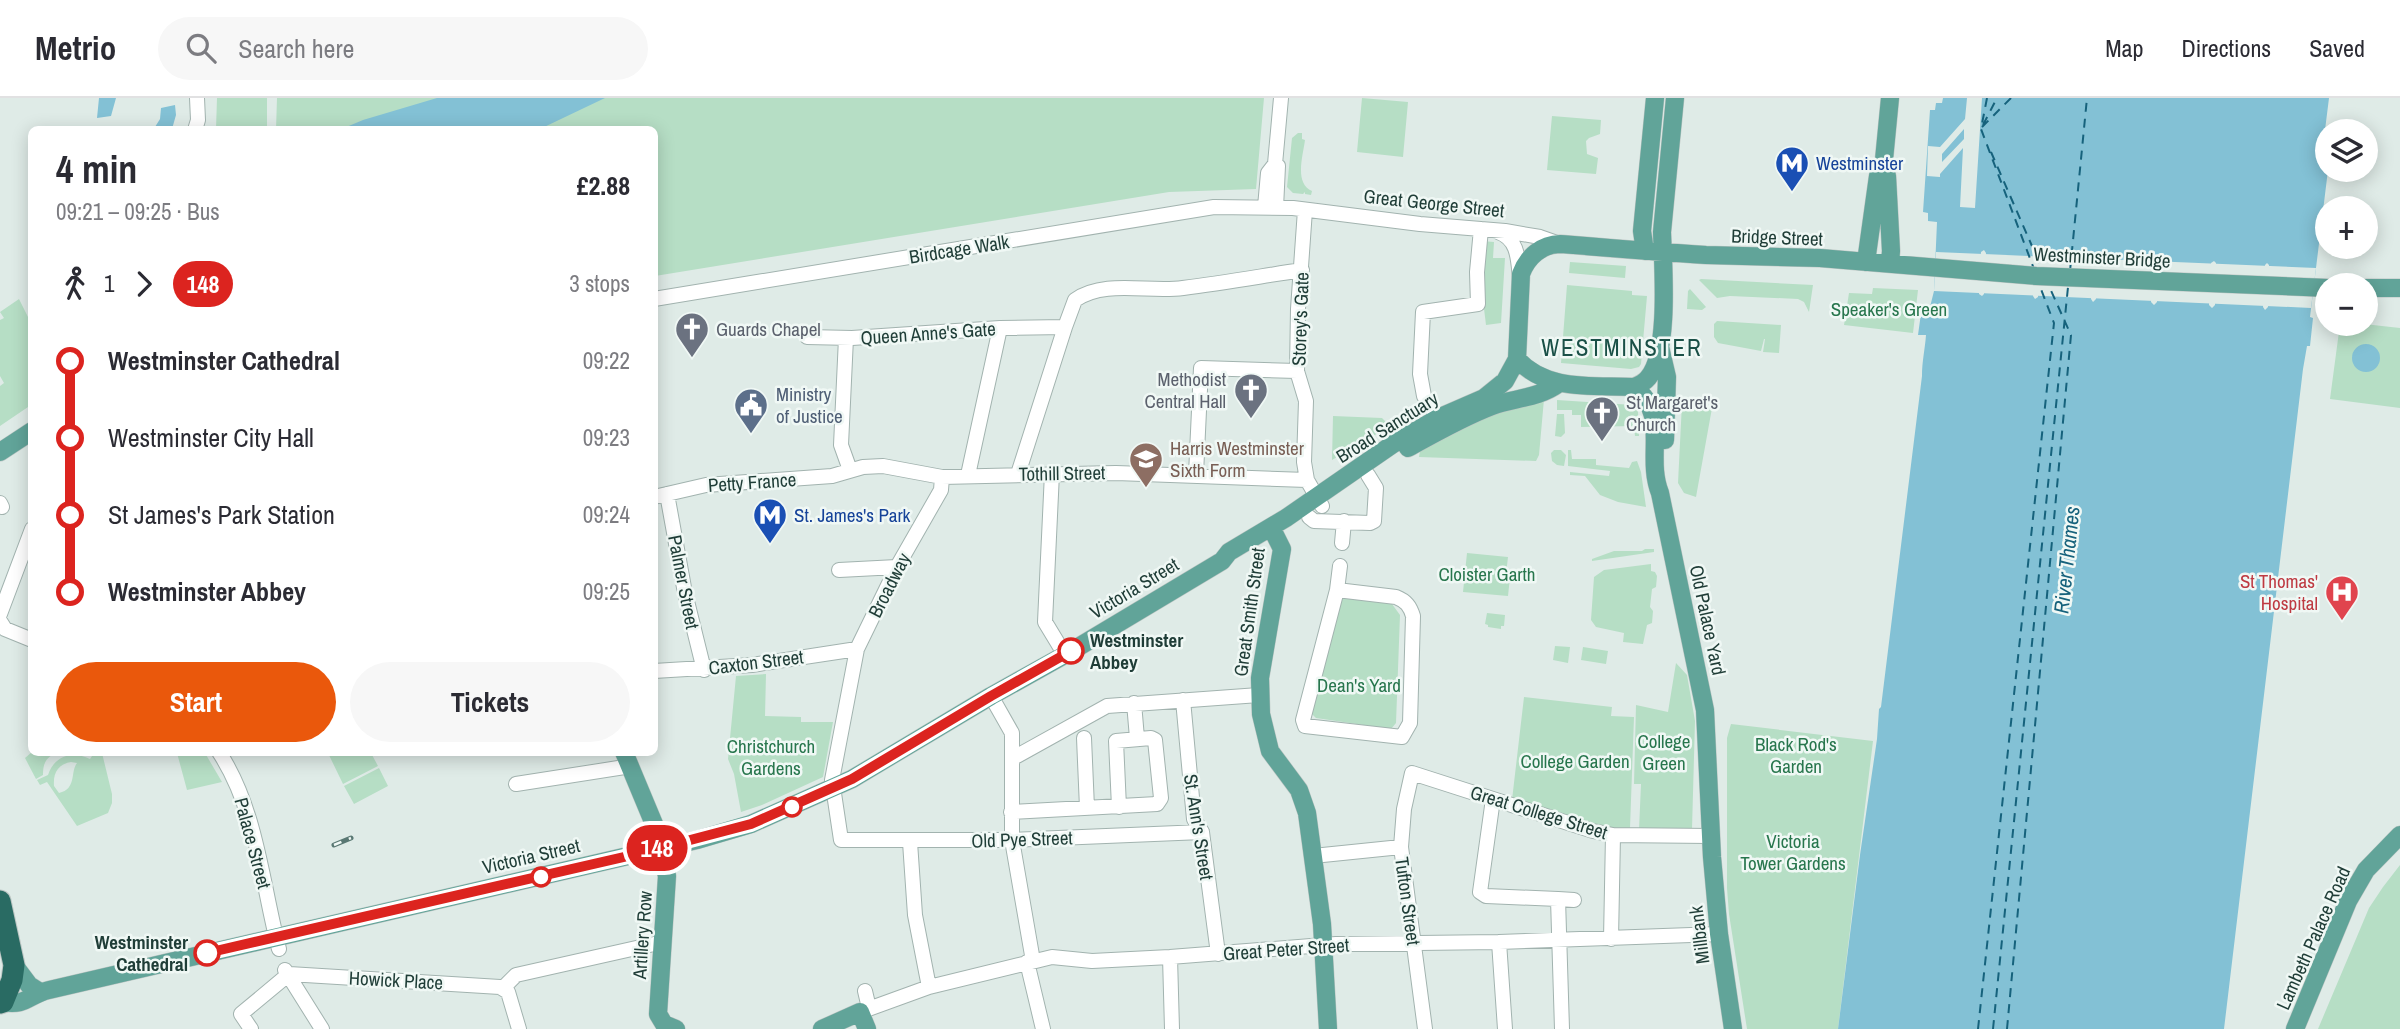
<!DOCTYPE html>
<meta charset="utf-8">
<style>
:root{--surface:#fff;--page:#f7f7f7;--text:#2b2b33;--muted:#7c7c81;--line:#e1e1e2;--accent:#ea580c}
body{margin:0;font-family:"Archivo Narrow",sans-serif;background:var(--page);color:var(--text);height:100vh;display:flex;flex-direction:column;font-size:26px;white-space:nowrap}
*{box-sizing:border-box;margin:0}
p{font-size:23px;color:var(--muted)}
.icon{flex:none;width:38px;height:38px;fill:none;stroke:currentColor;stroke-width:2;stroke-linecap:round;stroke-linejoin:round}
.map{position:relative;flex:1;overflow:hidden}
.panel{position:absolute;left:28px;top:28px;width:630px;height:630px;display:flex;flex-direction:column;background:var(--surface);border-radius:10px;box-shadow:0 4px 18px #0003}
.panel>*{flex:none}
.badge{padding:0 14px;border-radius:23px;font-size:24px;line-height:46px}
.buttons{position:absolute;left:2315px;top:21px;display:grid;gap:14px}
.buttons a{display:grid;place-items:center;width:63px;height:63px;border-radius:50%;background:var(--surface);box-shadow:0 4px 18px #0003;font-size:35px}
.map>.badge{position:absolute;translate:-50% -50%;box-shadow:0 0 0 4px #fff}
.legs{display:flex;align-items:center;gap:10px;height:77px;padding:0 28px;font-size:23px}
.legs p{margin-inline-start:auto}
.headline{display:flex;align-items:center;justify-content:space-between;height:119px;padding:0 28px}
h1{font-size:38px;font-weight:700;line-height:52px}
.action{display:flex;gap:14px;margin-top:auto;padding:14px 28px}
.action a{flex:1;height:80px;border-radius:42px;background:var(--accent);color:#fff;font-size:28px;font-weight:700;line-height:80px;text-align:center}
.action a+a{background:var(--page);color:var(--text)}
ul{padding:0 28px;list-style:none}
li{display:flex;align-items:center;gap:24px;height:77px;font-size:26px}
li i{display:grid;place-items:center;width:10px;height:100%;margin:0 9px;background:currentColor}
li i::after{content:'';width:18px;height:18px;margin:-9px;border:5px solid;border-radius:50%;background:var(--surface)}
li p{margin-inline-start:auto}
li:first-child i{background:linear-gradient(#0000 50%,currentColor 0)}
li:last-child i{background:linear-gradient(currentColor 50%,#0000 0)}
header{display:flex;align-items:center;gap:42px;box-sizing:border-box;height:98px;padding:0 35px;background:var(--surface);border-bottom:2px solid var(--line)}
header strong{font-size:33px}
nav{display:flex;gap:38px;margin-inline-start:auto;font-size:24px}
.search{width:490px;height:63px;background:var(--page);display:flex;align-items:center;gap:18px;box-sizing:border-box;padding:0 24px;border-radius:38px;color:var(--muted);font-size:26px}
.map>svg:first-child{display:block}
.green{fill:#b6dec5;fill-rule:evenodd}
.water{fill:#83c1d5;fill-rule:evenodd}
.pier{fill:#dfebe7;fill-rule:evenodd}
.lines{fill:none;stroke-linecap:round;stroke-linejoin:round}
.ferry{stroke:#16627c;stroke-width:2;stroke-dasharray:9 7;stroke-linecap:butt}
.minor-casing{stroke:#a2b3af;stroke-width:16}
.major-casing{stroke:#bcc5c3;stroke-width:19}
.highway-casing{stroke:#bcc5c3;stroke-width:23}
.minor{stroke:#fff;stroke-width:14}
.major{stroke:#61a499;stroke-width:18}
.highway{stroke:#296b63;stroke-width:21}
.rail-casing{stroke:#597873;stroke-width:5}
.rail{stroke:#f0f8f5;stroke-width:2.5;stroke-dasharray:8;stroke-linecap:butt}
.line-1-casing{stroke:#fff;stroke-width:16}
.line-1{stroke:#dc241f;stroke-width:10}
.stop-1-dot{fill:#fff;stroke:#dc241f;stroke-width:3.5}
.labels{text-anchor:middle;stroke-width:5;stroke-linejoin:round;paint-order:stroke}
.transit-label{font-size:19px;fill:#164399;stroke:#f0f8f5;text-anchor:start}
.street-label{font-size:19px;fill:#1f3d37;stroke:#f0f8f5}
.park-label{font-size:19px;fill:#27764d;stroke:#f0f8f5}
.worship-label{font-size:19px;fill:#5b616d;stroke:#f0f8f5;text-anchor:start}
.service-label{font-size:19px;fill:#4e5e75;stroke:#f0f8f5;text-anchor:start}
.education-label{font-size:19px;fill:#785e54;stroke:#f0f8f5;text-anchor:start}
.health-label{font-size:19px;fill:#be3a42;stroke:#f0f8f5;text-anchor:end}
.stop-label{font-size:19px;font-weight:bold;fill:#1f3d37;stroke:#f0f8f5;text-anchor:start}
.water-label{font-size:21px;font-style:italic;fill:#16627c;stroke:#f0f8f5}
.quarter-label{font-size:23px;letter-spacing:2px;fill:#1a5047;stroke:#f0f8f5}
</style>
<header>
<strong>Metrio</strong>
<div class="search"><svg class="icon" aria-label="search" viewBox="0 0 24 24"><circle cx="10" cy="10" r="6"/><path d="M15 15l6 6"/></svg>Search here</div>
<nav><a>Map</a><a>Directions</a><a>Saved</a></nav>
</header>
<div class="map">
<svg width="2400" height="931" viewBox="0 0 2400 931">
<rect width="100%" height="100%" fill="#dfebe7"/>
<path class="green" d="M217,0H267V31H216Z
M277,0H1264L1256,91L1169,94L655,178L654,32H276Z
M1362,0L1408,4L1403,59L1357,54Z
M1552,18L1601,22L1600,36L1589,40L1586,43L1587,56L1598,60L1596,76L1547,72Z
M1298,35H1302V41L1305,42C1303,58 1294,85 1312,93L1311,97L1305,96V94L1303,96L1293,95L1287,89L1292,40Z
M1482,143L1494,144L1493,160H1505L1501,225L1486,227L1481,186Z
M1570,164L1626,168L1625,180L1569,175Z
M1701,181L1813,187L1809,214L1804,204L1798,201L1730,198L1717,200L1699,182Z
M1567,187L1632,193V197L1647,198L1641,266L1639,269L1631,271L1561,265Z
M1873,190L1918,192L1913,235L1844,227L1849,195L1872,196Z
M1690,191L1706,209L1702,212L1687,211L1688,193Z
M19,201L31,225V307L0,328V288L4,285L0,278V222L4,220L0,214Z
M1717,223L1781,227L1779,255L1763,254L1765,241H1764L1761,253L1718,245L1714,239V226Z
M2340,226H2364L2400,230V310L2330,301Z
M1544,301L1539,357L1536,363L1419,359L1420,353L1493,316Z
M1557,302L1633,307L1638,314L1639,338H1635L1634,328L1581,329V317H1572V312H1557Z
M1682,305L1712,310L1696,399L1684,395L1678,385Z
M1557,316H1564L1565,335L1561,339L1555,338Z
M1333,318L1382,320L1388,326L1385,331L1332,362Z
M1554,352H1561L1566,357L1564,368L1557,367L1552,363L1551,355Z
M1568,352H1571L1572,361H1596V367L1629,370L1632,364L1637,363L1641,374L1646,409L1618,404L1600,397L1585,378L1570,377V374L1609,378L1610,373L1568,368Z
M1645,451H1654V454L1592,463V461L1614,453H1642Z
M1467,455L1508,459L1506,476L1510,479L1508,498L1463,494Z
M1651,466V473L1655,474L1657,478L1656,489L1652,491L1650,509L1653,513L1652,525L1647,527L1643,546L1623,544L1624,535L1596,529L1591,522L1594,479L1604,472Z
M1342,500L1392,506L1400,517L1396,625L1391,631L1316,620L1311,615Z
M1487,515L1505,517L1504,528H1501V531L1488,529V527L1485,526Z
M1555,548L1570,549L1568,565L1553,562Z
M1583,549L1608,553L1606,566L1581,562Z
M1676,565L1687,577L1695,623L1692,731L1639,732L1641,686H1634L1636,607L1668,614Z
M766,576L765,618L801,619V624H833L823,679L762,707L741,714L734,676L728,661L736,578Z
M1524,599L1612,609L1611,618L1634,619L1630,730L1604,731L1512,702Z
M1731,626L1873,643L1838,931H1747L1729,816L1727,790V640Z
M32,654L55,655C45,661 43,666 43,677L36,681L25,660Z
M94,655H102L112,696V705L108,715L77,728L47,684L40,687L37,682L48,677C54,658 72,652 90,661ZM71,664L77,665C70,674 77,691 59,695L54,688C53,675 58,666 71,664Z
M177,655H205L222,684L187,692Z
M328,655H371L378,668L343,686Z
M379,670L388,688L354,706L344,688Z
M2400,767V931H2318L2369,810L2383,789Z"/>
<path class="water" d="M99,0H116L111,18L97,20Z
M437,0H605L540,31H329L336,29L344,30L363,22Z
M1943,0H2329L2325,32L2333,33H2328V72L2310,219L2313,220L2310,248H2307L2303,271L2224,931H1838L1860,757L1877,641L1879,611L1881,609L1922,278C1922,263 1925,251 1926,237H1918L1922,208L1930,209L1934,193L1937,124L1928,123V115L1923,114L1930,12H1935L1936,5H1942ZM1984,152L1986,155L1984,196L1982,198L1979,196L1981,154ZM2038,155L2040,157L2038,199L2035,201L2033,198L2035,157ZM2095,157L2098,160L2096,201L2093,204L2091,201L2093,159ZM2156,160L2158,162L2157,204L2154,207L2151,204L2153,162ZM2214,163L2216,165L2215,207L2212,210L2209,207L2211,165ZM2267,165L2269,167L2268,209L2265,212L2263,209L2265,167Z
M175,7L176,17L172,31H156L155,29L160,21L161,10Z
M2352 260a14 14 0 1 1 28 0a14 14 0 1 1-28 0Z"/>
<path class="pier" d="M1967,0H1982L1975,110L1960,109L1963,50L1940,76V79L1927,78L1928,48L1940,49L1965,21ZM1964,31V41L1942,64V56Z
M1936,154L2316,170L2311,210L1934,193Z"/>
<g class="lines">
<path class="ferry" d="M1987,0L1981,31L2034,171
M1983,27L1997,0
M1982,29L2011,0
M1991,54L2042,171
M2070,173L2087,0
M1978,931L2054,225L2039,186
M1993,931L2068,189
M2007,931L2071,237L2048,186"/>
<g class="minor-casing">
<path id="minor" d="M195,32L198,22L197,0
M1265,109L1268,75L1275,66
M1276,110L1278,68L1275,66L1281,0
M1305,112L1298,211L1297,273L1306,303L1304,364L1307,382L1322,408
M1498,134C1519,141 1518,163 1520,181
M654,201L1214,109L1293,110L1420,126L1505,133L1540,139L1560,146
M807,239L852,240L1000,230L1065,229L1075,202C1105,181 1149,195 1183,190C1223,185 1262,178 1302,172
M846,240L841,347L850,372
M1438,320L1424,298L1420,276L1423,214L1478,206L1477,174L1481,131
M1052,375L1045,524L1065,557
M1018,376L1065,229
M1196,376L1201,270L1297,273
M968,377L1000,230
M942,379L941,392L897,469L857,551L832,682L841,742H1012L1202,734
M667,396L685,495L704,572
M654,399L706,387L832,378L863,369L883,368L942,379L1116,375L1307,382
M0,405L2,409
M1309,419L1314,423L1370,425L1374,423L1376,390L1368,377
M1342,445L1344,423
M839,472L897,469
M1337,492L1396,499C1406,503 1410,508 1413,518L1410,625L1402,639L1305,628L1303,622L1337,492L1340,468
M0,516L32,431
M0,523L5,531L32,542
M654,573L752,567L857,551
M991,598L1012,635V658H1017L1107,608L1259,597
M1183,602L1194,721L1202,734L1218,856
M1134,605L1137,640
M1084,640L1087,710
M219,654C257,712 262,786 279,851
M1012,658V742L1033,863
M516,686L631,668
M1493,701L1480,794L1486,798L1558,801L1562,931
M1011,714L1157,706L1161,700L1155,642L1151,640L1116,643L1119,709
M910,744L915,817L929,889
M1313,758L1401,749
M1558,801L1574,802
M1611,841L1613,737
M1499,844L1505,931
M1170,859L1172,931
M1027,864L1043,931
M285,872L322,931
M503,890L516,877L663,844
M865,893L869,910
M860,914L929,889L1052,859L1092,863L1170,859L1336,846L1499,844L1719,836
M251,931L241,916L289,876L500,889L508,894L519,931
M1425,931L1401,749L1404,711L1412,675L1593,733L1613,737L1710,738"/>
</g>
<g class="major-casing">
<path id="major" d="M1675,0L1662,134C1663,167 1670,255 1648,280C1644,285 1639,287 1634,289C1594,287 1546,294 1517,261L1521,176C1527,159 1542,146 1560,146C1609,150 1657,154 1706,157L1820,160L2036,178L2328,190
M1645,153L1642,133L1655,0
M1866,164L1878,78L1881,74
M1890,166L1891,153L1887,78L1883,72L1890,0
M2366,190H2400
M1660,249L1667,279L1665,342
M1634,289C1670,316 1645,358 1660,395L1705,612L1712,759L1719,836L1733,931
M1408,350C1435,335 1463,319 1492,308C1514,300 1539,300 1558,286
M0,354L32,333
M1271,429L1282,451L1260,580L1261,616L1270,653L1299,692L1307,715L1322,826L1328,931
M624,654L654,726L667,778L658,916L664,926L676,931
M14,867L29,887L40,894
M3,904C25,909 30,896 49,892L697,742L751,726L852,681L991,598L1070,554L1222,463L1229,454L1286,420L1396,344L1438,320L1484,300L1505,283L1517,261
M822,931L860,914L867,931
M2295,931L2348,803L2366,772L2400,737"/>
</g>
<g class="highway-casing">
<path id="highway" d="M0,803L14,867L12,882L3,904L0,905"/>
</g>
<use href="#minor" class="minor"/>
<use href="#major" class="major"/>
<use href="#highway" class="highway"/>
<g class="rail-casing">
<path id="rail" d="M334,747L351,740"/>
</g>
<use href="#rail" class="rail"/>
</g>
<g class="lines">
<g class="line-1-casing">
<path id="line-1" d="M207,855L637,756L751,726L852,681L991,598L1071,553"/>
</g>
<use href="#line-1" class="line-1"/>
</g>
<defs>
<g id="metro-pin" transform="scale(1.75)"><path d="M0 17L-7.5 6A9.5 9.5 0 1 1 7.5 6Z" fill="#1a4fb4" stroke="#f0f8f5"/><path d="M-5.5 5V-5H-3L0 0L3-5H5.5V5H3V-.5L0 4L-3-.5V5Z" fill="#fff"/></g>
<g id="church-pin" transform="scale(1.75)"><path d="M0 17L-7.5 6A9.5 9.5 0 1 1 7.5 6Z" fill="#6b7280" stroke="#f0f8f5"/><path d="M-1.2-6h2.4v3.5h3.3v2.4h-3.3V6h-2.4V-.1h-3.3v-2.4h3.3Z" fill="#fff"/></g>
<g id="civic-pin" transform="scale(1.75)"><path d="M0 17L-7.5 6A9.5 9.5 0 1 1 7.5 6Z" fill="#5c6f8a" stroke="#f0f8f5"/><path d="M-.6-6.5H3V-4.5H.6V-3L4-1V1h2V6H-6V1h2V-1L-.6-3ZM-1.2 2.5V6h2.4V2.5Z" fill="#fff"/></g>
<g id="university-pin" transform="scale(1.75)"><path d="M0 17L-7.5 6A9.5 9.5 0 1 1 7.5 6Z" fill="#8d6e63" stroke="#f0f8f5"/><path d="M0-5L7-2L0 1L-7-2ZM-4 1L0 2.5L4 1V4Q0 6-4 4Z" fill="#fff"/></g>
<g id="hospital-pin" transform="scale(1.75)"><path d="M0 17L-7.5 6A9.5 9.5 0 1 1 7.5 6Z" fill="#e0444e" stroke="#f0f8f5"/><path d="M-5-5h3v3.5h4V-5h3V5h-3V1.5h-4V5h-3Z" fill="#fff"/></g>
</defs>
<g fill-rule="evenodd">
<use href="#metro-pin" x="1792" y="65"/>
<use href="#church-pin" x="692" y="231"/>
<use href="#church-pin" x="1251" y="292"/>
<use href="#civic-pin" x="751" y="307"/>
<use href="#church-pin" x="1602" y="315"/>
<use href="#university-pin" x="1146" y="361"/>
<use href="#metro-pin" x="770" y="417"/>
<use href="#hospital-pin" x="2342" y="494"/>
</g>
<g class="stop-1-dot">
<circle cx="1071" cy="553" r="12"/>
<circle cx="792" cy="709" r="9"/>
<circle cx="541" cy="779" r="9"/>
<circle cx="207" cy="855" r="12"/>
</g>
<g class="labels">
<g class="transit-label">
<text x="1816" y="72">Westminster</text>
<text x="794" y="424">St. James's Park</text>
</g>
<g class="street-label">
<text transform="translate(1434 105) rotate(6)" y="7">Great George Street</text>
<text transform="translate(1777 139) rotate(2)" y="7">Bridge Street</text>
<text transform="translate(959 151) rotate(-9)" y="7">Birdcage Walk</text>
<text transform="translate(2102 159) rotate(3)" y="7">Westminster Bridge</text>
<text transform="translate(1300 221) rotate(-88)" y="7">Storey's Gate</text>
<text transform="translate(928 235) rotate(-4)" y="7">Queen Anne's Gate</text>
<text transform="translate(1387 329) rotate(-32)" y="7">Broad Sanctuary</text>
<text transform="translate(1062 375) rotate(-1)" y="7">Tothill Street</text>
<text transform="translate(752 384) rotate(-4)" y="7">Petty France</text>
<text transform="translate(684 484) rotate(79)" y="7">Palmer Street</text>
<text transform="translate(889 487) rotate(-63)" y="7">Broadway</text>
<text transform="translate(1134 490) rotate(-31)" y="7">Victoria Street</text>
<text transform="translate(1249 514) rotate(-82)" y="7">Great Smith Street</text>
<text transform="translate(1708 522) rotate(78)" y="7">Old Palace Yard</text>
<text transform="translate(756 564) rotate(-7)" y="7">Caxton Street</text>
<text transform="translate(1539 714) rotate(17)" y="7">Great College Street</text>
<text transform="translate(1199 729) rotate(81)" y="7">St. Ann's Street</text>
<text transform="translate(1022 741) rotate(-2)" y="7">Old Pye Street</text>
<text transform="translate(253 745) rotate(75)" y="7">Palace Street</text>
<text transform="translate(531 758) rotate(-13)" y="7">Victoria Street</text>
<text transform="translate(1408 803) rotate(82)" y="7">Tufton Street</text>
<text transform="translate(642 837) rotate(-86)" y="7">Artillery Row</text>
<text transform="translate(1699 837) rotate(-97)" y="7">Millbank</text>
<text transform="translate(2313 840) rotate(-66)" y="7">Lambeth Palace Road</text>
<text transform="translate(1286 851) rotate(-4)" y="7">Great Peter Street</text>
<text transform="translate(396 882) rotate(3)" y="7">Howick Place</text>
</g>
<g class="park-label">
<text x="1889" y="218">Speaker's Green</text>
<text x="1487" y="483">Cloister Garth</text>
<text x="1359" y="594">Dean's Yard</text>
<text x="1664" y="650">College<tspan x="1664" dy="22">Green</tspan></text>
<text x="1796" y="653">Black Rod's<tspan x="1796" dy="22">Garden</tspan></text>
<text x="771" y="655">Christchurch<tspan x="771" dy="22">Gardens</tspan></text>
<text x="1575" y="670">College Garden</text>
<text x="1793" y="750">Victoria<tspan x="1793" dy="22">Tower Gardens</tspan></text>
</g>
<g class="worship-label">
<text x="716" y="238">Guards Chapel</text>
<text x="1226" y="288" text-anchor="end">Methodist<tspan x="1226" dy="22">Central Hall</tspan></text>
<text x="1626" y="311">St Margaret's<tspan x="1626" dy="22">Church</tspan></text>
</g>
<g class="service-label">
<text x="776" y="303">Ministry<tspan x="776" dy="22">of Justice</tspan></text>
</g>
<g class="education-label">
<text x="1170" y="357">Harris Westminster<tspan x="1170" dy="22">Sixth Form</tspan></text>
</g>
<g class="health-label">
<text x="2318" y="490">St Thomas'<tspan x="2318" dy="22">Hospital</tspan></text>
</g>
<g class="stop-label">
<text x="1090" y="549">Westminster<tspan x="1090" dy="22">Abbey</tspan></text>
<text x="188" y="851" text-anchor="end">Westminster<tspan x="188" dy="22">Cathedral</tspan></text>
</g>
<g class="water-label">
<text transform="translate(2067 462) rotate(-84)" y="7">River Thames</text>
</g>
<g class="quarter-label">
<text x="1622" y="258">WESTMINSTER</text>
</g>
</g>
</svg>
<div class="buttons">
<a><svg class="icon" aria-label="layers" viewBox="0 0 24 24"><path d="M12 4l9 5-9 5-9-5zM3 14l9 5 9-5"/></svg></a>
<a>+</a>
<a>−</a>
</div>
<b class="badge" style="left:657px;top:750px;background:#dc241f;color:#fff">148</b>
<section class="panel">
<div class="headline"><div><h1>4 min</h1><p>09:21 – 09:25 · Bus</p></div><b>£2.88</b></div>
<div class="legs"><svg class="icon" aria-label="walk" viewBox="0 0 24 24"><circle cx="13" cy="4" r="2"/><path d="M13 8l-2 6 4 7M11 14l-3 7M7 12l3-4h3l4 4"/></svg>1<svg class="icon" aria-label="forward" viewBox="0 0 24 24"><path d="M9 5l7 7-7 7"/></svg><b class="badge" style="background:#dc241f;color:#fff">148</b><p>3 stops</p></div>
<ul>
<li><i style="color:#dc241f"></i><b>Westminster Cathedral</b><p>09:22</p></li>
<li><i style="color:#dc241f"></i><span>Westminster City Hall</span><p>09:23</p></li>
<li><i style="color:#dc241f"></i><span>St James's Park Station</span><p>09:24</p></li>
<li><i style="color:#dc241f"></i><b>Westminster Abbey</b><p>09:25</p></li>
</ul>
<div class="action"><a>Start</a><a>Tickets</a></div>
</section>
</div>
